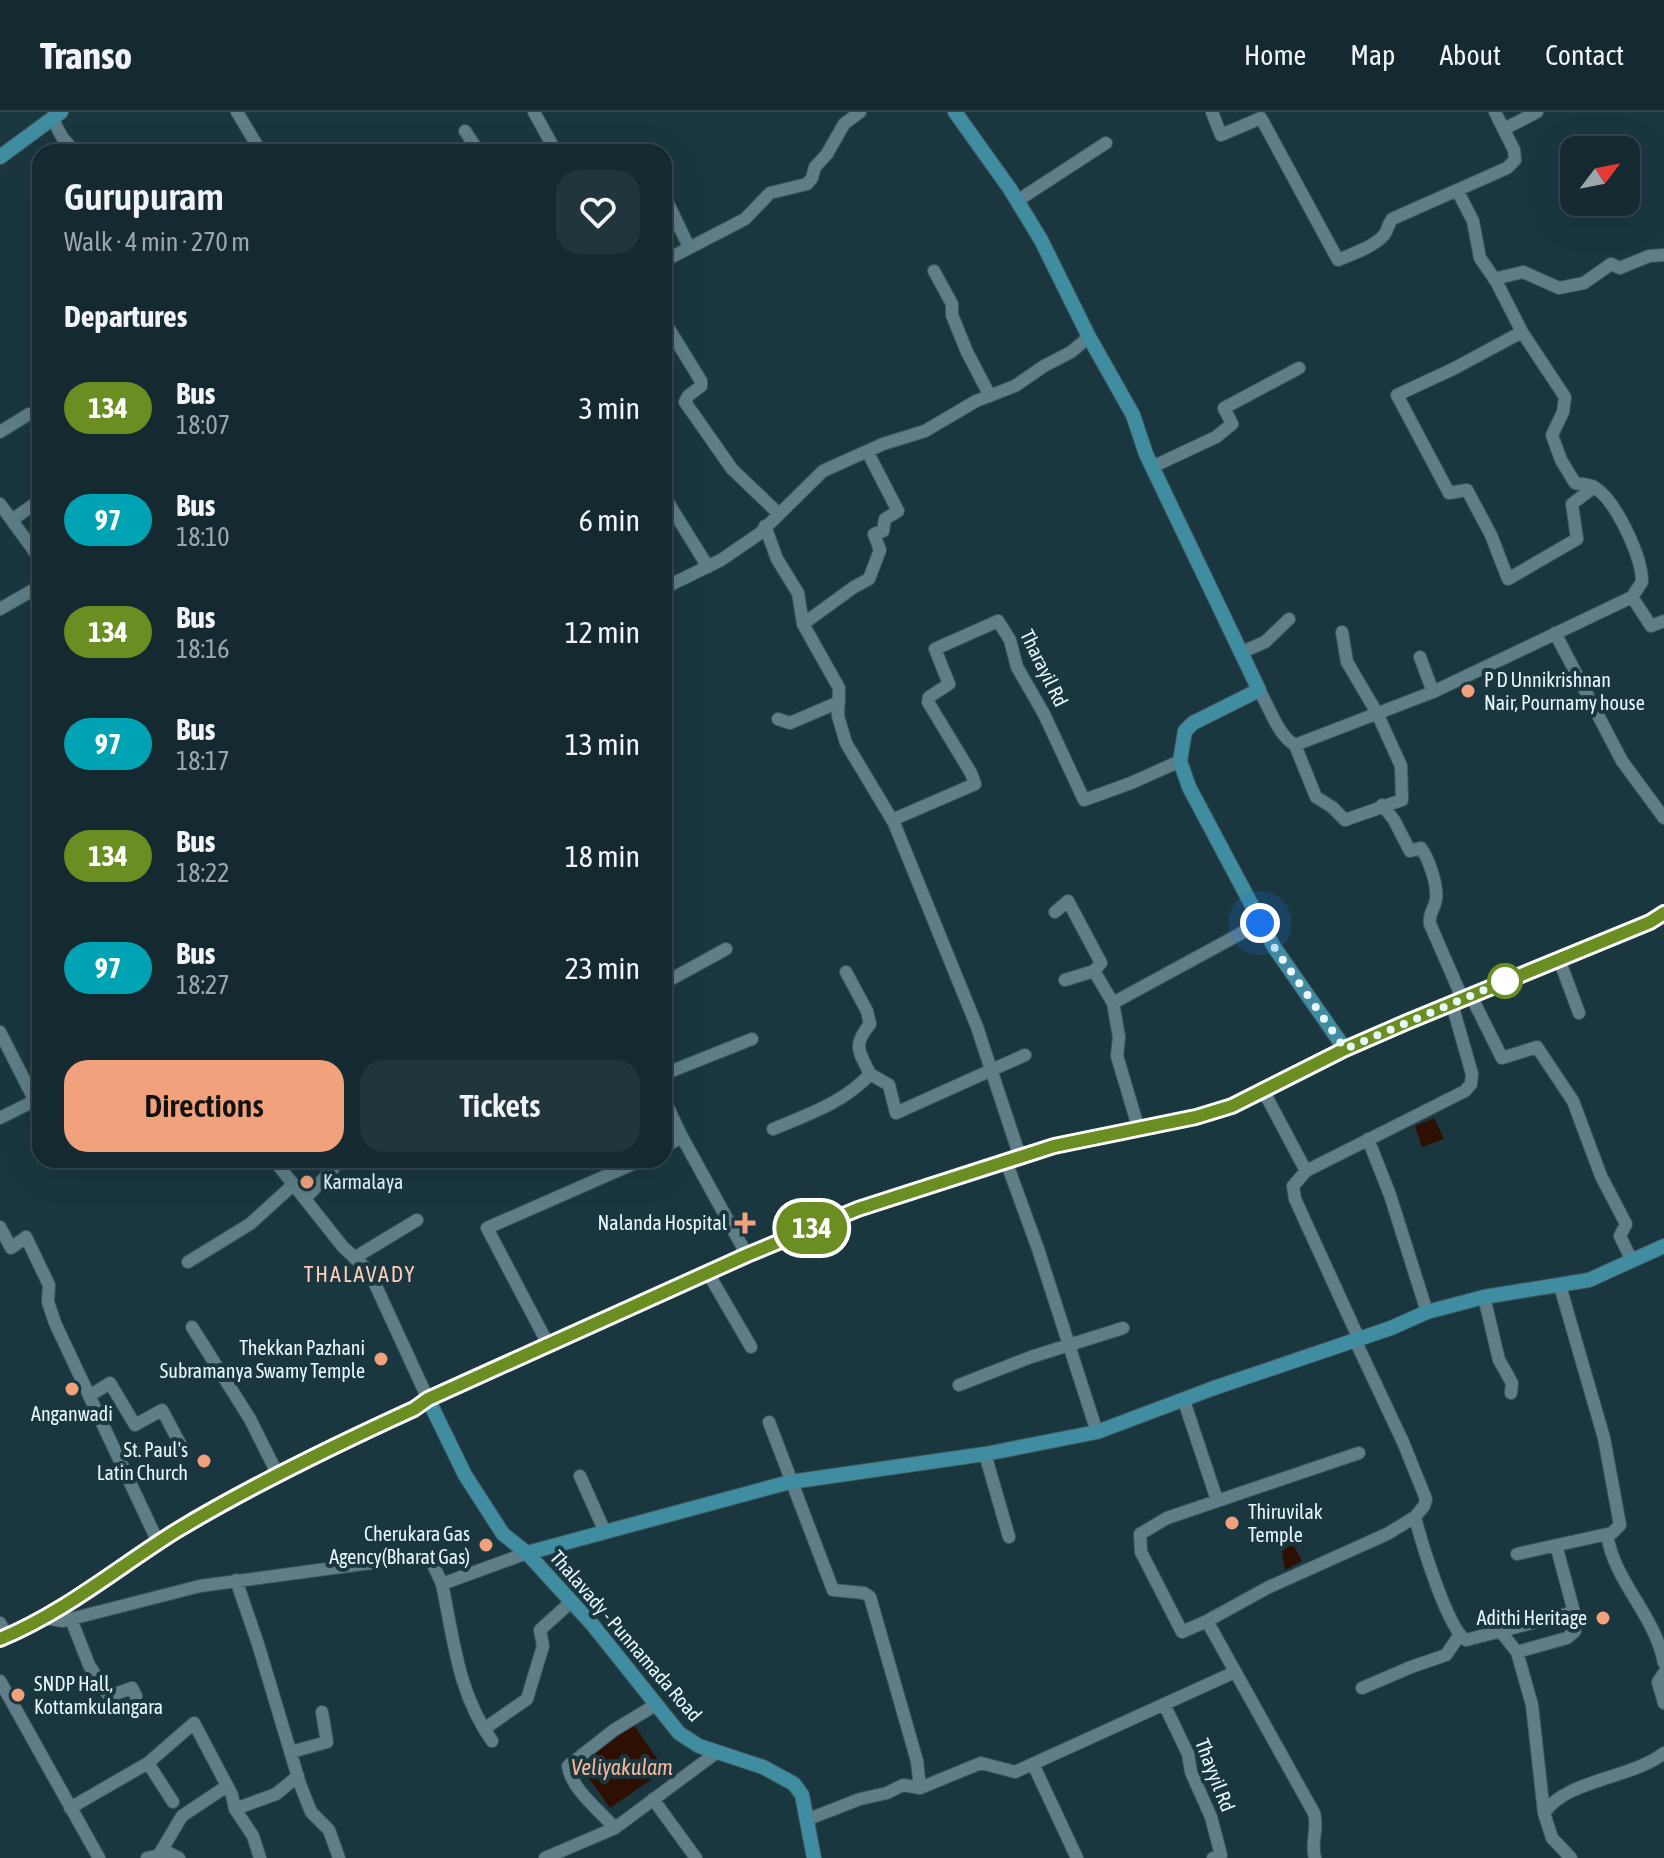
<!DOCTYPE html>
<meta charset="utf-8">
<style>
:root{--surface:#142930;--page:#21353c;--text:#f1f3f6;--muted:#9da6ab;--line:#33454c;--accent:#f1a17c}
body{margin:0;font-family:"Asap Condensed",sans-serif;background:var(--page);color:var(--text);height:100vh;display:flex;flex-direction:column;font-size:30px;white-space:nowrap}
*{box-sizing:border-box;margin:0}
p{font-size:26px;color:var(--muted)}
.icon{flex:none;width:44px;height:44px;fill:none;stroke:currentColor;stroke-width:2;stroke-linecap:round;stroke-linejoin:round}
.map{position:relative;flex:1;overflow:hidden}
.side{position:absolute;left:32px;top:32px;width:640px;height:1024px;display:flex;flex-direction:column;background:var(--surface);border-radius:24px;box-shadow:0 8px 32px #0002,0 0 0 2px var(--line)}
.side>*{flex:none}
.badge{padding:0 16px;border-radius:26px;font-size:28px;line-height:52px}
.needle{width:52px;rotate:58deg}
.buttons{position:absolute;left:1560px;top:24px;display:grid;gap:16px}
.buttons a{display:grid;place-items:center;width:80px;height:80px;border-radius:16px;background:var(--surface);box-shadow:0 8px 32px #0002,0 0 0 2px var(--line);font-size:40px}
.you{position:absolute;width:40px;height:40px;margin:-20px;border:6px solid #fff;border-radius:50%;background:#1a73e8;box-shadow:0 0 0 12px #1a73e833}
.map>.badge{position:absolute;translate:-50% -50%;box-shadow:0 0 0 4px #fff}
h2{padding:0 32px;font-size:30px;line-height:72px}
.round{display:grid;place-items:center;flex:none;width:84px;height:84px;border-radius:24px;background:var(--page)}
.headline{display:flex;align-items:center;justify-content:space-between;height:136px;padding:0 32px}
h1{font-size:38px;font-weight:600;line-height:60px}
.cta{display:flex;gap:16px;margin-top:auto;padding:16px 32px}
.cta a{flex:1;height:92px;border-radius:24px;background:var(--accent);color:#111;font-size:32px;font-weight:600;line-height:92px;text-align:center}
.cta a+a{background:var(--page);color:var(--text)}
ul{padding:0;list-style:none}
li{display:flex;align-items:center;gap:24px;height:112px;padding:0 32px}
li div{flex:1}
li b{display:block;font-size:30px}
li em{font-style:normal}
li .badge{min-width:88px;font-weight:700;text-align:center}
header{display:flex;align-items:center;gap:48px;box-sizing:border-box;height:112px;padding:0 40px;background:var(--surface);border-bottom:2px solid var(--line)}
header strong{font-size:38px}
nav{display:flex;gap:44px;margin-inline-start:auto;font-size:28px}
.map>svg:first-child{display:block}
.water{fill:#2e1002}
.lines{fill:none;stroke-linecap:round;stroke-linejoin:round}
.minor-casing{stroke:#3d575e;stroke-width:14}
.major-casing{stroke:#3d575e;stroke-width:16}
.minor{stroke:#5f7e87;stroke-width:12}
.major{stroke:#408da1;stroke-width:14}
.line-casing{stroke:#fff;stroke-width:18}
.line{stroke:#6b8e23;stroke-width:12}
.walk{stroke:#e8f8fe;stroke-width:8;stroke-dasharray:0 14.4}
.poi-dot{fill:#f1a17c;stroke:#1a3740;stroke-width:3}
.stop-dot{fill:#fff;stroke:#6b8e23;stroke-width:4}
.labels{text-anchor:middle;stroke-width:8;stroke-linejoin:round;paint-order:stroke}
.street-label{font-size:20px;fill:#e8f8fe;stroke:#1a3740}
.poi-label{font-size:20px;fill:#e8f8fe;stroke:#1a3740;text-anchor:end}
.neighbourhood-label{font-size:22px;letter-spacing:2px;fill:#fcceb9;stroke:#1a3740}
.water-label{font-size:22px;font-style:italic;fill:#f7b799;stroke:#1a3740}
</style>
<header>
<strong>Transo</strong>
<nav><a>Home</a><a>Map</a><a>About</a><a>Contact</a></nav>
</header>
<div class="map">
<svg width="1664" height="1746" viewBox="0 0 1664 1746">
<rect width="100%" height="100%" fill="#1a3740"/>
<path class="water" d="M1434,1006L1444,1027L1422,1035L1415,1014Z
M1293,1432L1302,1449L1285,1458L1282,1439Z
M634,1613L665,1658L610,1696L579,1652Z"/>
<g class="lines">
<g class="minor-casing">
<path id="minor" d="M237,0L261,40
M534,0L556,40
M1212,0L1221,23L1261,6L1338,148C1352,142 1379,133 1386,120C1388,115 1389,111 1392,107L1507,56L1515,48L1514,38L1495,0
M52,6L62,25L75,40
M1504,17L1537,0
M465,19L479,40
M664,83L689,135
M1017,89L1106,31
M664,149L745,107L770,81L807,72L812,66L815,55L827,42L844,12L860,0
M934,159L952,192V203L967,240L990,284
M1494,167L1523,160L1559,176L1584,171L1611,152L1620,156L1649,144L1664,143
M664,209L701,269V274L688,284L685,290L732,357L779,402
M1522,220L1453,257L1397,283L1449,381L1467,378L1491,423L1508,467L1577,427L1572,392L1594,375
M0,320L29,302
M1152,355L1216,325L1232,312L1224,296L1299,256
M664,384L708,455
M0,392L40,447
M12,408L40,388
M765,414L777,447L798,481L803,512L839,576L838,604L846,631L894,711L977,915L1020,1045
M664,476L721,448L759,422L823,359L883,332L925,319L976,289L1015,274L1044,254L1071,240L1089,225
M1632,485L1651,514L1664,509
M0,497L40,474
M803,512L854,475L869,467L880,438L874,422L883,419L885,407L898,399L867,339
M1555,521L1622,649L1664,706
M1240,541L1265,530L1289,507
M1420,545L1433,580
M1259,578C1269,594 1278,624 1295,633L1433,580L1632,485L1642,470C1642,445 1616,388 1594,375C1589,372 1580,372 1575,371L1561,348L1552,323L1563,300L1565,285L1522,220L1496,169L1480,146L1473,109L1457,78
M778,607L790,611L839,590
M1295,633L1316,685L1332,695L1345,708L1402,688L1401,654L1377,601L1347,550L1342,520
M1382,693L1394,708L1410,739L1421,736C1429,747 1438,774 1436,787C1435,797 1428,801 1430,812L1463,888
M892,708L975,672L971,661L928,590L929,585L949,572L935,537L998,509L1010,528L1017,555L1044,602L1084,688L1131,671L1180,649
M1055,800L1068,789L1101,851L1094,859
M1559,847L1579,901
M846,860L867,899L870,912C852,934 859,939 870,962
M1065,868L1094,859L1113,891L1119,925L1117,944L1139,1018
M664,871L726,837
M1471,884L1502,946L1537,935L1573,989L1601,1064L1626,1112L1620,1124L1632,1149
M1113,891L1260,811
M0,920L35,989
M664,962L752,927
M1264,980L1306,1059
M664,987L682,1025L747,1143
M0,1006L40,986
M773,1017C807,1003 845,990 870,962L889,973L896,1001L1025,943
M1368,1027L1390,1083L1427,1200
M664,1035L682,1025
M274,1048L343,1135L369,1159L428,1287
M1006,1049L1038,1137L1097,1320
M305,1087L338,1051L336,1048
M0,1115L11,1136L26,1125L49,1173L48,1190L55,1211L158,1430
M354,1146L417,1108
M188,1150L250,1112L294,1072
M708,1161L751,1235
M1484,1185L1499,1248L1512,1271L1511,1281
M192,1215L250,1307L278,1363
M1359,1227L1295,1087L1293,1074L1306,1059L1465,979L1471,972L1472,962L1452,892
M1355,1228L1403,1330L1426,1387L1424,1394L1415,1405C1421,1429 1448,1518 1466,1528L1574,1500
M548,1232L487,1116L642,1048
M959,1273L1031,1245L1123,1216
M89,1284L110,1271L135,1313L162,1298L184,1339
M1184,1289L1217,1388
M769,1310L833,1478L864,1481L870,1485L917,1649L920,1676L903,1673L887,1681L860,1687L806,1708
M985,1342L1009,1425
M580,1364L605,1420
M1607,1423C1615,1471 1655,1503 1664,1551
M1517,1442L1612,1421L1620,1413L1604,1326L1560,1174
M236,1468L258,1532L300,1672L311,1700L329,1718L339,1746
M442,1472C454,1529 458,1581 492,1629
M44,1506L63,1509L200,1474L415,1445H423L432,1450L442,1472L527,1441
M71,1507L89,1553L109,1584L132,1576L136,1584
M1207,1509L1269,1475L1387,1422L1415,1405
M0,1511L7,1524
M1501,1520L1517,1540L1532,1593L1544,1701
M1517,1540L1567,1526L1575,1519L1574,1500L1556,1433
M1664,1561L1658,1570L1664,1591
M0,1569L99,1746
M1362,1576L1411,1555L1446,1543L1459,1524
M1164,1592L1188,1642L1191,1660L1211,1705L1221,1743L1213,1746
M484,1617L527,1587L543,1534L540,1518L572,1489
M291,1640L327,1630L322,1600
M148,1651L173,1690
M1033,1652L1077,1746
M920,1676L981,1651L1015,1660L1235,1560
M653,1687L696,1746
M70,1696L148,1651L194,1611L232,1683L235,1697
M615,1716C600,1699 571,1677 568,1654L614,1618L657,1592
M160,1741L182,1704L227,1674
M147,1746L169,1741L179,1746
M260,1746L253,1724L235,1697L276,1682L298,1664
M545,1746L615,1716L716,1641
M1315,1746C1310,1729 1319,1718 1314,1701L1207,1509L1182,1520L1141,1440L1140,1422L1167,1406L1359,1341
M1571,1746L1552,1726L1544,1701C1567,1667 1631,1667 1664,1641"/>
</g>
<g class="major-casing">
<path id="major" d="M955,0L1010,77L1041,128L1089,225L1133,303L1146,342L1259,578L1193,611L1185,619L1180,649L1189,675L1274,835L1345,937
M0,45L61,0
M428,1287L465,1363L503,1422L527,1441L592,1512L679,1621L699,1634L763,1655L794,1672L802,1683L814,1746
M527,1441L790,1370L985,1342L1097,1320L1214,1276L1391,1216L1427,1200L1484,1185L1589,1168L1664,1134
M0,1527C59,1502 107,1463 160,1429C241,1378 328,1336 414,1297L428,1287L747,1143L858,1097L1054,1034L1196,1005L1232,994L1345,937L1407,910L1650,810L1664,801"/>
</g>
<use href="#minor" class="minor"/>
<use href="#major" class="major"/>
</g>
<g class="lines">
<g class="line-casing">
<path id="line" d="M0,1527C65,1500 117,1456 176,1419C252,1373 333,1334 414,1297L428,1287L747,1143L858,1097L1054,1034L1196,1005L1232,994L1345,937L1407,910L1650,810L1664,801"/>
</g>
<use href="#line" class="line"/>
<path class="walk" d="M1260,811L1274,835L1345,937L1515,865L1505,869"/>
</g>
<g class="poi-dot">
<circle cx="1468" cy="579" r="8"/>
<circle cx="307" cy="1070" r="8"/>
<path d="M741 1099h8v8h8v8h-8v8h-8v-8h-8v-8h8z"/>
<circle cx="381" cy="1247" r="8"/>
<circle cx="72" cy="1277" r="8"/>
<circle cx="204" cy="1349" r="8"/>
<circle cx="1232" cy="1411" r="8"/>
<circle cx="486" cy="1433" r="8"/>
<circle cx="1603" cy="1506" r="8"/>
<circle cx="18" cy="1583" r="8"/>
</g>
<circle class="stop-dot" cx="1505" cy="869" r="16"/>
<g class="labels">
<g class="street-label">
<text transform="translate(1044 556) rotate(64)" y="7">Tharayil Rd</text>
<text transform="translate(626 1524) rotate(49)" y="7">Thalavady - Punnamada Road</text>
<text transform="translate(1215 1663) rotate(69)" y="7">Thayyil Rd</text>
</g>
<g class="poi-label">
<text x="1484" y="575" text-anchor="start">P D Unnikrishnan<tspan x="1484" dy="23">Nair, Pournamy house</tspan></text>
<text x="323" y="1077" text-anchor="start">Karmalaya</text>
<text x="727" y="1118">Nalanda Hospital</text>
<text x="365" y="1243">Thekkan Pazhani<tspan x="365" dy="23">Subramanya Swamy Temple</tspan></text>
<text x="72" y="1309" text-anchor="middle">Anganwadi</text>
<text x="188" y="1345">St. Paul's<tspan x="188" dy="23">Latin Church</tspan></text>
<text x="1248" y="1407" text-anchor="start">Thiruvilak<tspan x="1248" dy="23">Temple</tspan></text>
<text x="470" y="1429">Cherukara Gas<tspan x="470" dy="23">Agency(Bharat Gas)</tspan></text>
<text x="1587" y="1513">Adithi Heritage</text>
<text x="34" y="1579" text-anchor="start">SNDP Hall,<tspan x="34" dy="23">Kottamkulangara</tspan></text>
</g>
<g class="neighbourhood-label">
<text x="360" y="1170">THALAVADY</text>
</g>
<g class="water-label">
<text x="622" y="1663">Veliyakulam</text>
</g>
</g>
</svg>
<div class="buttons">
<a><svg class="needle" viewBox="-14 -14 28 28"><path d="M0-13l5 13h-10z" fill="#e53935"/><path d="M0 13l5-13h-10z" fill="#9da6ab"/></svg></a>
</div>
<div class="you" style="left:1260px;top:811px"></div>
<b class="badge" style="left:812px;top:1116px;background:#6b8e23;color:#fff">134</b>
<section class="side">
<div class="headline"><div><h1>Gurupuram</h1><p>Walk · 4 min · 270 m</p></div><a class="round"><svg class="icon" aria-label="heart" viewBox="0 0 24 24"><path d="M12 20l-8-8c-3-5 5-10 8-4 3-6 11-1 8 4z"/></svg></a></div>
<h2>Departures</h2>
<ul>
<li><span class="badge" style="background:#6b8e23;color:#fff">134</span><div><b>Bus</b><p>18:07</p></div><em>3 min</em></li>
<li><span class="badge" style="background:#00a3b4;color:#fff">97</span><div><b>Bus</b><p>18:10</p></div><em>6 min</em></li>
<li><span class="badge" style="background:#6b8e23;color:#fff">134</span><div><b>Bus</b><p>18:16</p></div><em>12 min</em></li>
<li><span class="badge" style="background:#00a3b4;color:#fff">97</span><div><b>Bus</b><p>18:17</p></div><em>13 min</em></li>
<li><span class="badge" style="background:#6b8e23;color:#fff">134</span><div><b>Bus</b><p>18:22</p></div><em>18 min</em></li>
<li><span class="badge" style="background:#00a3b4;color:#fff">97</span><div><b>Bus</b><p>18:27</p></div><em>23 min</em></li>
</ul>
<div class="cta"><a>Directions</a><a>Tickets</a></div>
</section>
</div>
